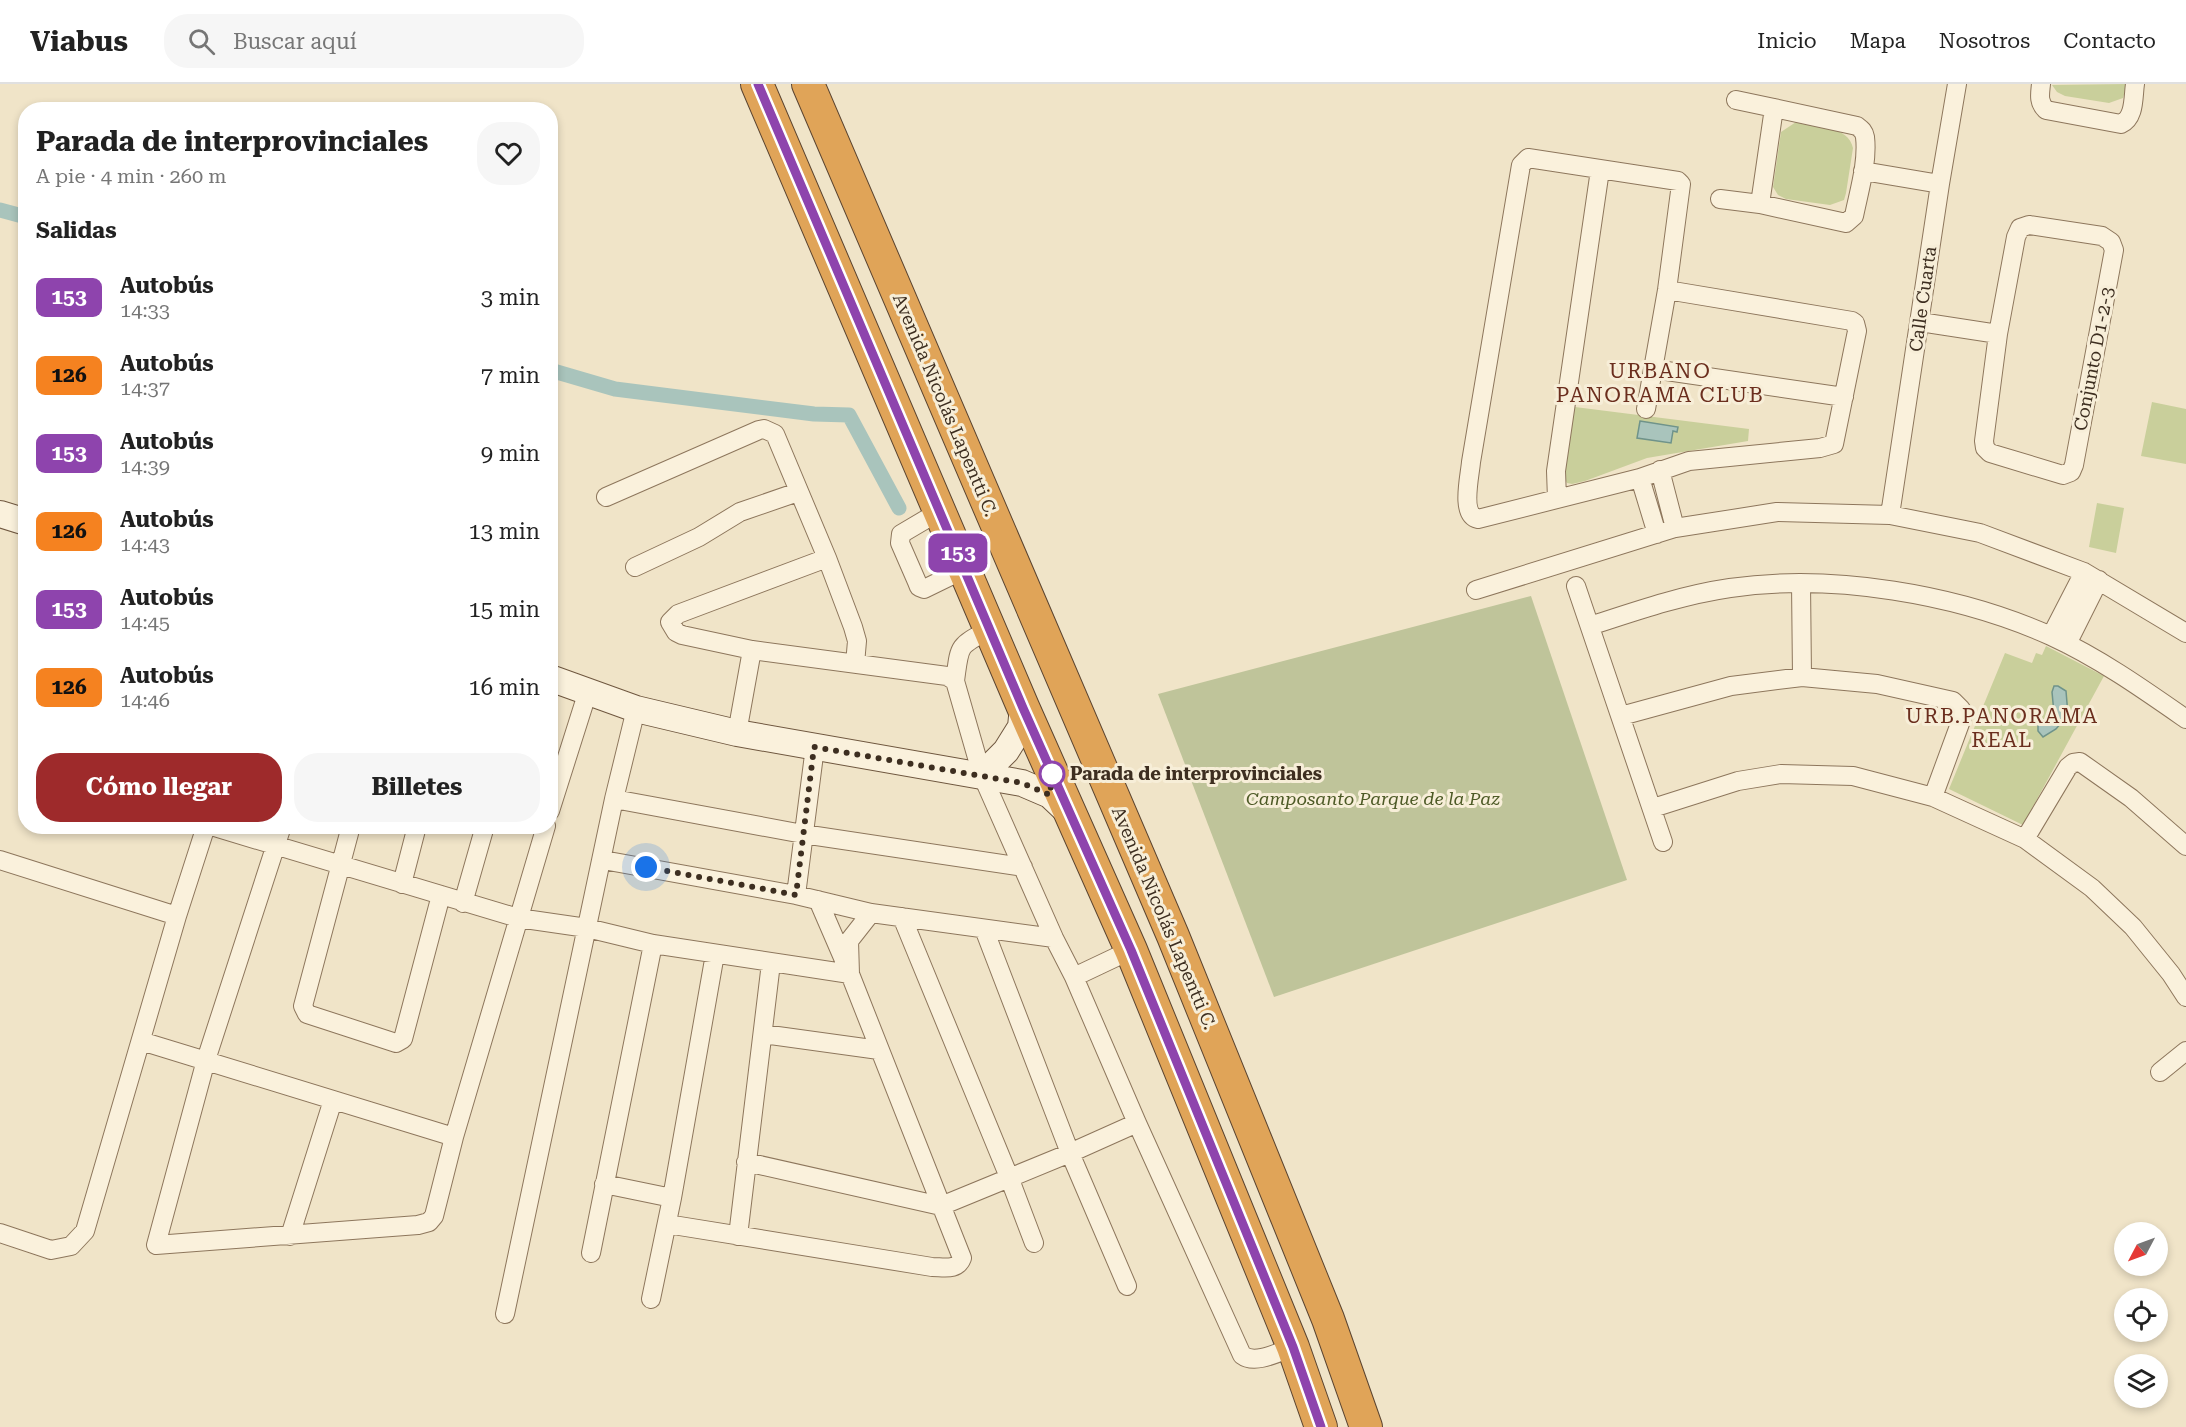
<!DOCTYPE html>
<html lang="es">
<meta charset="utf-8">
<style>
:root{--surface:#fff;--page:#f6f6f6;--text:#222;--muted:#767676;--line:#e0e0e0;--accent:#9e2a2b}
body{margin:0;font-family:"Roboto Serif",serif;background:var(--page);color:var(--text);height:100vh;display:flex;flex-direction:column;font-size:22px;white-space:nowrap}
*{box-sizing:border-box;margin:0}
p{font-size:20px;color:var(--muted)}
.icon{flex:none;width:33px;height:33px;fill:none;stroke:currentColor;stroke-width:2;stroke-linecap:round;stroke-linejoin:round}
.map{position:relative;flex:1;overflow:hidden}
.side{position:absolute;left:18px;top:18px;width:540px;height:732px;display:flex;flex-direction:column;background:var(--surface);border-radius:24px;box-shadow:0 3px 9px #0003}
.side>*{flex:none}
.badge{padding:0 12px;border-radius:9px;font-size:21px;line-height:39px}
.needle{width:39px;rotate:229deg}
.tools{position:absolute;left:2114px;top:1138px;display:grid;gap:12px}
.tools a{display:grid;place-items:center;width:54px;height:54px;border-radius:50%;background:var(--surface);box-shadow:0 3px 9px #0003;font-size:30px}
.you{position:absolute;width:30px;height:30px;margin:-15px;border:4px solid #fff;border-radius:50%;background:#1a73e8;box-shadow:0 0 0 9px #1a73e833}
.map>.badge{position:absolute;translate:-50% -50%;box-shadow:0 0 0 3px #fff}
h2{padding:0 18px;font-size:22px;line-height:54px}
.round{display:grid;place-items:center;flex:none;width:63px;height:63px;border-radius:24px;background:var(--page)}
.headline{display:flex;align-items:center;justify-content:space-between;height:102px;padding:0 18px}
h1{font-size:28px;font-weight:700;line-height:45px}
.cta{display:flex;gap:12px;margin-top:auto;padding:12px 18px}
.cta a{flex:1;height:69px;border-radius:24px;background:var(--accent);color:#fff;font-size:24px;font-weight:700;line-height:69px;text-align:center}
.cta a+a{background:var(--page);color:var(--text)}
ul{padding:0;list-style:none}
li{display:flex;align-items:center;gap:18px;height:78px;padding:0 18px}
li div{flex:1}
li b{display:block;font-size:22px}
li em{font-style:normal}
li .badge{min-width:66px;font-weight:700;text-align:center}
header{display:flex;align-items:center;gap:36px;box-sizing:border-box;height:84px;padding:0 30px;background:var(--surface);border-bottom:2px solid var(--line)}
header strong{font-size:28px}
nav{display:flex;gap:33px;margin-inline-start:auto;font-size:21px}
.search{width:420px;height:54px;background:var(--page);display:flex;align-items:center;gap:15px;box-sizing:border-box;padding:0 21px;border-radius:24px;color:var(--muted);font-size:22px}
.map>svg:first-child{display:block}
.green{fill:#c9cf9b}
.cemetery{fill:#bfc49a}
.water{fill:#a9c4bc;stroke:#6f938a;stroke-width:1.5}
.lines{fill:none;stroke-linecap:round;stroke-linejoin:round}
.canal{stroke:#a9c4bc;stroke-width:15}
.street-casing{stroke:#8d765c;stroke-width:20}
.secondary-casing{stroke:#6f573f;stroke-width:28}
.highway-casing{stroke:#5b4430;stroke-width:34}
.street{stroke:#faf1dc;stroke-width:18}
.secondary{stroke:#faf1dc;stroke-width:26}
.highway{stroke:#e0a458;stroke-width:32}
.line-casing{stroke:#fff;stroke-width:14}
.line{stroke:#8e44ad;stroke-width:9}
.walk{stroke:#3d2e20;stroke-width:6;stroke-dasharray:0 10.8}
.stop-dot{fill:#fff;stroke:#8e44ad;stroke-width:3}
.labels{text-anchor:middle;stroke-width:6;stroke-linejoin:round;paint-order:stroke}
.street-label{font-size:18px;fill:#3d2e20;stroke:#f7eed8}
.stop-label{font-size:18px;font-weight:bold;fill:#3d2e20;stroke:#f7eed8;text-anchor:start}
.park-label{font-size:18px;font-style:italic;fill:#4d5a26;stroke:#f7eed8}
.quarter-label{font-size:21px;letter-spacing:1.5px;fill:#6b2e1e;stroke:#f7eed8}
</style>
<header>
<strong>Viabus</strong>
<div class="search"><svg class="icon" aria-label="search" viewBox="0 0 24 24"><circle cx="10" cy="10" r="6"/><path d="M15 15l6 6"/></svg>Buscar aquí</div>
<nav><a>Inicio</a><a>Mapa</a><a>Nosotros</a><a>Contacto</a></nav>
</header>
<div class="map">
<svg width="2186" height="1343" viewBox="0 0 2186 1343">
<rect width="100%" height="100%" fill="#f0e4c8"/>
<path class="green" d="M2127,0L2123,14L2109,19L2065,12L2057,8L2052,1Z
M1796,38C1815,42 1849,42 1853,64L1846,109L1844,116L1830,121L1786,115L1778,111L1773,103L1781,48Z
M2152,318L2186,325V380L2141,372Z
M1575,323L1749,345L1748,357L1647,374L1585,397L1572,400L1567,399L1562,390Z
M2097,419L2124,424L2116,469L2089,463Z
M2046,562L2104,592L2023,741L1949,705L2005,569L2032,579L2036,569L2042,571Z"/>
<path class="cemetery" d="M1531,512L1627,796L1274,913L1158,610Z"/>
<path class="water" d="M1640,337L1678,343L1677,348L1673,347L1671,359L1637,354Z
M2054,602H2058L2066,607L2068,631L2056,645L2043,653L2038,647V641L2054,629L2052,608Z"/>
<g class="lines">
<path class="canal" d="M0,126L26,133
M550,286L615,305L814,330L849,331L899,424"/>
<g class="street-casing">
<path id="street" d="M2041,0C2040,10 2038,18 2046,26L2121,40C2135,34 2133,13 2135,0
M1736,16L1774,24
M1774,24L1857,42C1861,45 1864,47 1865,53C1868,78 1859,107 1854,132L1846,139L1760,120Z
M1863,87L1940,100
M1720,115L1760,120
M2029,141L2102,152L2111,158L2114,166L2074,381L2071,388L2063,391L1990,369L1985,364L1984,357L1998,250L2016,153L2020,144Z
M1920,238L1998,250
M1653,285L1844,313
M1646,325L1667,206L1681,100L1678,97L1528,74L1521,81L1471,378C1470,392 1460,431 1478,435L1640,394L1689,377L1820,364L1834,360L1857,247L1855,239L1852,237L1667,206
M1660,386L1675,444
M1640,394L1657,450
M606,413L759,346L764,345L775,350L827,474L853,543L857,557L855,580
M1557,415L1556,387L1600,86
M940,427L901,450L900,459L917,498L919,503L924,505L965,485
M1890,431L1940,100L1957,0
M827,474L678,530L670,538L676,548L682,551L752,566L947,592L955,597L982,691L1054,854L1074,893L1137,1039L1242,1271C1255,1281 1279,1268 1293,1263
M635,483L699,453L740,428L798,408
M1801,499L1802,593
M1576,502L1663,758
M1476,506L1675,444L1777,428L1890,431L1980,449L2084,488L2186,549
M1590,542C1636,527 1682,511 1730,504C1832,489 1957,510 2051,552C2099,574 2143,605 2186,635
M2051,552L2084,488
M2067,560L2099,496
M955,597C960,560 957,563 990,545
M1621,632L1731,602L1802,593L1877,600L1953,617L1961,625L1962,634L1933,713
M737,649L752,566
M614,715L803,750L1023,783
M1653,724L1738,697L1781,690L1853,692L1933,713L2025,755L2092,804L2133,843L2171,890L2186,913
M550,727L588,607
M211,742L518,834L587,844L653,860L850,890L849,857L871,829
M282,742L206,976L156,1161L418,1141L429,1138L434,1132L454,1053L546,742
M351,742L303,922L307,930L396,959L403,955L441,811
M2025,755L2068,683L2073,679L2080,678L2131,714L2186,762
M0,776L177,832
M603,776L796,811L871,829L1054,854
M402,800L417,742
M796,811L815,663
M463,819L485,742
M902,833L1009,1093L1034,1159
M984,845L1070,1069L1127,1202
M1074,893L1131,866
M763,950L879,966
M141,957L454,1053
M2160,988L2186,967
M746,1078L941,1122L1070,1069L1137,1039
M604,1100L672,1114
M667,1140L932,1183C944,1183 957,1187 962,1174L850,890L818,816
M0,1149L51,1166L71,1162L85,1147L177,832L206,742
M290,1152L333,1016
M738,1152L771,879
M591,1169L653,860
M651,1215L672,1114L715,870
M505,1230L614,715L636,625"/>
</g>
<g class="secondary-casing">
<path id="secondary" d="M0,430L26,438
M550,594L636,625L737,649L1022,699L1050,711L1069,729
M982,691L1006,667L1021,643L1023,623"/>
</g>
<g class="highway-casing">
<path id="highway" d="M757,0L1023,623L1131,866L1293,1263L1321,1343
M808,0L1173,852L1328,1235L1366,1343"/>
</g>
<use href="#street" class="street"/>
<use href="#secondary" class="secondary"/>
<use href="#highway" class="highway"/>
</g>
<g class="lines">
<g class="line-casing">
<path id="line" d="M758,0L1023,624L1131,866L1293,1263L1321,1343"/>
</g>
<use href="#line" class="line"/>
<path class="walk" d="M646,783L796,811L814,663L1022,699L1050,711L1052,690"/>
</g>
<circle class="stop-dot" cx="1052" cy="690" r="12"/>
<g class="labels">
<g class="street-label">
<text transform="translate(1923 215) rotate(-82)" y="6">Calle Cuarta</text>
<text transform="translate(2094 275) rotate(-79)" y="6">Conjunto D1-2-3</text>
<text transform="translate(945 321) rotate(67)" y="6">Avenida Nicolás Lapentti C.</text>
<text transform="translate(1164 834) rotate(67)" y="6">Avenida Nicolás Lapentti C.</text>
</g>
<g class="stop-label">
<text x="1070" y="696">Parada de interprovinciales</text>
</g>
<g class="park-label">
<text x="1373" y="721">Camposanto Parque de la Paz</text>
</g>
<g class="quarter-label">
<text x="1660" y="294">URBANO<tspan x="1660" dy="24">PANORAMA CLUB</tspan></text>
<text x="2002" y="639">URB.PANORAMA<tspan x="2002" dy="24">REAL</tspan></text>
</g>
</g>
</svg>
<div class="tools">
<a><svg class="needle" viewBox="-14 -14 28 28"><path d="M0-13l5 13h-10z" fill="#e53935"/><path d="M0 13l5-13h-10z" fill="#767676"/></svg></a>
<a><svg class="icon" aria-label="locate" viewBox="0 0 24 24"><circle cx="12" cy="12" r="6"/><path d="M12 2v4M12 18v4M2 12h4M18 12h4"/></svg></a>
<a><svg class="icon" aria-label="layers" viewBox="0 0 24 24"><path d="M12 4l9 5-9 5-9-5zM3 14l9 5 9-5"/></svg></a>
</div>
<div class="you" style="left:646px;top:783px"></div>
<b class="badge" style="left:958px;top:469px;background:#8e44ad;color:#fff">153</b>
<section class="side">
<div class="headline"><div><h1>Parada de interprovinciales</h1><p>A pie · 4 min · 260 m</p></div><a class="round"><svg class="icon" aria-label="heart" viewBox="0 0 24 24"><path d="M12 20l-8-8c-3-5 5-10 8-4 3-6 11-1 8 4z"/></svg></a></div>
<h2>Salidas</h2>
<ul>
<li><span class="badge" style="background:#8e44ad;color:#fff">153</span><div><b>Autobús</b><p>14:33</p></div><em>3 min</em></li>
<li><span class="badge" style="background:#f58220;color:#111">126</span><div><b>Autobús</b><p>14:37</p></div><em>7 min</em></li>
<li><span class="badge" style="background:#8e44ad;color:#fff">153</span><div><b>Autobús</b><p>14:39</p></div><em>9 min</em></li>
<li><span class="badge" style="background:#f58220;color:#111">126</span><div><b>Autobús</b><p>14:43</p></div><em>13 min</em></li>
<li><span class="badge" style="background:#8e44ad;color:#fff">153</span><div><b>Autobús</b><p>14:45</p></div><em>15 min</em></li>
<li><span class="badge" style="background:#f58220;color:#111">126</span><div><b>Autobús</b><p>14:46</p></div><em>16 min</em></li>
</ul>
<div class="cta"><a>Cómo llegar</a><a>Billetes</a></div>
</section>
</div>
